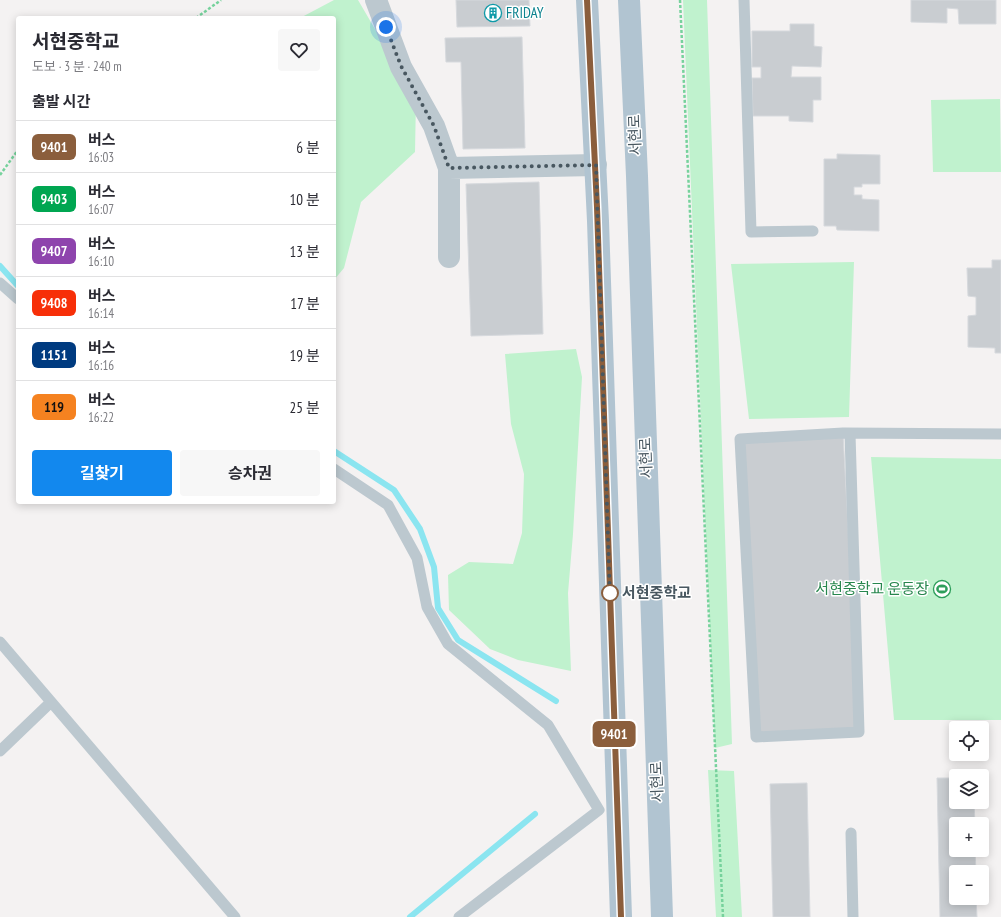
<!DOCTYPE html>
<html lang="ko">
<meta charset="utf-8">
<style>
:root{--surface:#fff;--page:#f7f7f7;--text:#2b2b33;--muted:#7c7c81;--line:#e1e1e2;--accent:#1288ee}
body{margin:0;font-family:"PT Sans Narrow","Noto Sans KR",sans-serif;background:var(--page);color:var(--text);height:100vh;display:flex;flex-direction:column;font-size:15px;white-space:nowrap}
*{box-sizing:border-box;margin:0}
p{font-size:13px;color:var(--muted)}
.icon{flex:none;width:22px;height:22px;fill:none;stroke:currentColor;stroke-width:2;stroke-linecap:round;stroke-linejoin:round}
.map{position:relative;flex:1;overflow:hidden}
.side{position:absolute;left:16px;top:16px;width:320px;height:488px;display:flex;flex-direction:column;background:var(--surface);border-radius:4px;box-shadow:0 2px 10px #0003}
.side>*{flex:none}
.badge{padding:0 8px;border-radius:6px;font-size:14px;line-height:26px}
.buttons{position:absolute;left:949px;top:721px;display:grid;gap:8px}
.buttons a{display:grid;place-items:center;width:40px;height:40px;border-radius:4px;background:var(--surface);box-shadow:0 2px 10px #0003;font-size:20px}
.you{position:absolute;width:20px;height:20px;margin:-10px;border:3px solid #fff;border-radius:50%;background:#1a73e8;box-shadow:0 0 0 6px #1a73e833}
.map>.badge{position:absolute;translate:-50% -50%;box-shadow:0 0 0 2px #fff}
h2{padding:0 16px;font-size:15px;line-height:36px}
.round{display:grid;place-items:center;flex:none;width:42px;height:42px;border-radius:4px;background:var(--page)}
.head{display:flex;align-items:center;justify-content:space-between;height:68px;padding:0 16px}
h1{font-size:19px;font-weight:700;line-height:30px}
.cta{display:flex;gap:8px;margin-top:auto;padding:8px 16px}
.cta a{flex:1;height:46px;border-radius:4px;background:var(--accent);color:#fff;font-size:16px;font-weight:700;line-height:46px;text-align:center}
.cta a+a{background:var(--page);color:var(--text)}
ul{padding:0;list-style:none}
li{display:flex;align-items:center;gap:12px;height:52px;padding:0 16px;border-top:1px solid var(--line)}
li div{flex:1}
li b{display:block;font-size:15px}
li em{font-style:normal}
li .badge{min-width:44px;font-weight:700;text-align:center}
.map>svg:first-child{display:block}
.green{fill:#c0f2ce}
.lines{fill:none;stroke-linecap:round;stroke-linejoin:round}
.stream{stroke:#8be5f0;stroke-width:6}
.building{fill:#c9cdd1;stroke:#d6d9dd}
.path{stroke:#76d29c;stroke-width:2.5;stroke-dasharray:3 2;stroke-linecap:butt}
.service{stroke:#bcc8cf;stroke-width:11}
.minor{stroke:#bcc8cf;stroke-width:22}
.primary{stroke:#b1c4d1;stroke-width:22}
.line-casing{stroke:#fff;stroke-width:9}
.line{stroke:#8b5e3c;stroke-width:6}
.walk{stroke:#485760;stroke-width:4;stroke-dasharray:0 7.2}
.stop-dot{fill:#fff;stroke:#8b5e3c;stroke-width:2}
.labels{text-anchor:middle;stroke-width:3;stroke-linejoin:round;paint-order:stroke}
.culture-label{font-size:15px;fill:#0d838f;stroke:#fff;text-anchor:start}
.street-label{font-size:15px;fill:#485760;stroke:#fff}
.leisure-label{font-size:15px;fill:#27864d;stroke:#fff;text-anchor:end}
.stop-label{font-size:15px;font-weight:bold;fill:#485760;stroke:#fff;text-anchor:start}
</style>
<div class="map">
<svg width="1001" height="917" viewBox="0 0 1001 917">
<rect width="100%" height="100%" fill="#f4f2f2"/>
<path class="green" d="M334,0H358L416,99L415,152L361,202L344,268L334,280V18H300Z
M683,0H707L732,744L715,748Z
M1000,99L1001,172H933L931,100Z
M854,262L849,417L749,419L731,264Z
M576,349L582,377L573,534L568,593L571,671L518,660L490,649L449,610L448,575L469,562L513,564L522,533L524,474L511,424L505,354Z
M871,457L1001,459V720H894Z
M708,770L734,771L742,917H716Z"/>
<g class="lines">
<path class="stream" d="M0,266L18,286
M334,451L394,490L420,529L434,567L438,608L458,640L556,701
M410,917L535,814"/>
</g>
<path class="building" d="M456,0H529L530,26L457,27Z
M911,0H996V24H959L958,9L947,8V23L911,22Z
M790,24H814V46L822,47L821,67L792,66L791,77H821V100H813V122L789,121V116H753L752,78H761V67H752V31H790Z
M522,37L525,148L463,149L461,62H446L445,38Z
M837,154L880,155V184H862V187H854V195H862V199L879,200V231L837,230L836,226H824V159H837Z
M539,182L543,334L471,336L466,184Z
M992,260H1001V353H995V348L968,347V316L976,315V297L968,296L967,268H992Z
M843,433L859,732L756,737L740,439Z
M937,778H956V802H974L975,824H956V850H975L976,872H956V898H976L977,917H940Z
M807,783L810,917H773L770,784Z"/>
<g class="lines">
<path class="path" d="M680,0L723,917
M196,18L221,0
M0,175L18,150"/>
<path class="service" d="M744,0L751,232L813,231
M0,283L18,299
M850,434L859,732L756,737L740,439L843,433L1001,434
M334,469L388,505L417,558L427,607L448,644L548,725L599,810L459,917
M0,642L235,917
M0,751L51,702
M851,833L853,917"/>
<path class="minor" d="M376,0L401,67L434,126L449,168L596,165
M449,168V257"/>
<path class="primary" d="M587,0L598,221L621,917
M629,0L637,176L662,917"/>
</g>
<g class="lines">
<g class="line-casing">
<path id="line" d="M587,0L597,207L621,917"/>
</g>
<use href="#line" class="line"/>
<path class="walk" d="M386,27L401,66L434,126L449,168L596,165L610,600V593"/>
</g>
<defs>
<g id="building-ring" transform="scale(0.9)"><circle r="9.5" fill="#fff" stroke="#0f9aa8" stroke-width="1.5"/><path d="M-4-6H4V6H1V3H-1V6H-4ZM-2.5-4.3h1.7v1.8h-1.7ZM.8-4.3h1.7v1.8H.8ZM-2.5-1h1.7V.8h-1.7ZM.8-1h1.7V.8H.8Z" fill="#0f9aa8"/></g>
<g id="stadium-ring" transform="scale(0.9)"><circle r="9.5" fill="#fff" stroke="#2e9e5b" stroke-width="1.5"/><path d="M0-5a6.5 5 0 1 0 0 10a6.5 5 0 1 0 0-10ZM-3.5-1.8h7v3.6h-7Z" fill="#2e9e5b"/></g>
</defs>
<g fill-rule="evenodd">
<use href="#building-ring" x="493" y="13"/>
<use href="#stadium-ring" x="942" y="589"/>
</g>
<circle class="stop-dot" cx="610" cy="593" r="8"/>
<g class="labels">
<g class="culture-label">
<text x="506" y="18">FRIDAY</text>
</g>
<g class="street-label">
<text transform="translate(635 135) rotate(-92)" y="5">서현로</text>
<text transform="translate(646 458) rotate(-92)" y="5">서현로</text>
<text transform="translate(657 782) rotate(-92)" y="5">서현로</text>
</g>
<g class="leisure-label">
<text x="929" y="594">서현중학교 운동장</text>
</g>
<g class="stop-label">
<text x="622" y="598">서현중학교</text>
</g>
</g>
</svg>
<div class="buttons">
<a><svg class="icon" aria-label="locate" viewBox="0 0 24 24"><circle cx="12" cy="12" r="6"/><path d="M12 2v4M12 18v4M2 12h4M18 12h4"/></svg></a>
<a><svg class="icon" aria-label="layers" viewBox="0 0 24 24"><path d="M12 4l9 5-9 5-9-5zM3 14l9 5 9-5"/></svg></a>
<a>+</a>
<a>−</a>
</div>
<div class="you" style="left:386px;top:27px"></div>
<b class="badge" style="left:614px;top:734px;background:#8b5e3c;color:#fff">9401</b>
<section class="side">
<div class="head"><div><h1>서현중학교</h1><p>도보 · 3 분 · 240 m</p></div><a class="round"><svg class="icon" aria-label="heart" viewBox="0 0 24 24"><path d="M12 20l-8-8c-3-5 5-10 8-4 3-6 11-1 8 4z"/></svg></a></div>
<h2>출발 시간</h2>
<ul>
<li><span class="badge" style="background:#8b5e3c;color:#fff">9401</span><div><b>버스</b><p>16:03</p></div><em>6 분</em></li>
<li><span class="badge" style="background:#00a651;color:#fff">9403</span><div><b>버스</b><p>16:07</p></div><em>10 분</em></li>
<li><span class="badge" style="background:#8e44ad;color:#fff">9407</span><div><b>버스</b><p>16:10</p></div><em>13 분</em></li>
<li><span class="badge" style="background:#f72f08;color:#fff">9408</span><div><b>버스</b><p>16:14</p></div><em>17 분</em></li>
<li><span class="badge" style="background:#003b80;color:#fff">1151</span><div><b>버스</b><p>16:16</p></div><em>19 분</em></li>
<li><span class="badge" style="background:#f58220;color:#111">119</span><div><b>버스</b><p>16:22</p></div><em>25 분</em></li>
</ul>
<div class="cta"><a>길찾기</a><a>승차권</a></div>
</section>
</div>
